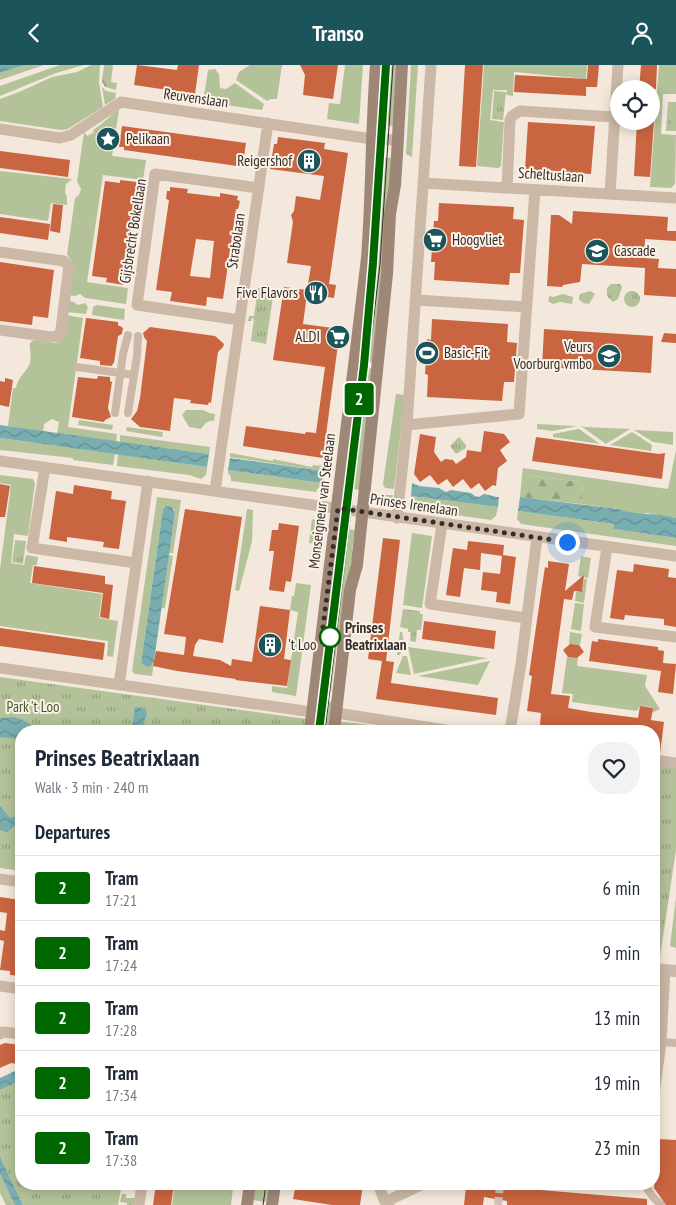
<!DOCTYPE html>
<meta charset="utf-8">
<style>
:root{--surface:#fff;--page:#f2f2f3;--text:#1f2937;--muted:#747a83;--line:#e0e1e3;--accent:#1b555b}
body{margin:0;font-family:"PT Sans Narrow",sans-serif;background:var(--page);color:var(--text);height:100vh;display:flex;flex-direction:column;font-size:19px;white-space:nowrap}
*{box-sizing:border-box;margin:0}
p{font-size:16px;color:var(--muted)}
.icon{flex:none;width:28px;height:28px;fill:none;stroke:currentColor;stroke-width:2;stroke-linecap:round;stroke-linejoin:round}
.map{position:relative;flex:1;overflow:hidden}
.panel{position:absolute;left:15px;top:660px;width:645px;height:465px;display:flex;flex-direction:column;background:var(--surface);border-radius:20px;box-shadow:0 2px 12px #0003}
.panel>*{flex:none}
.badge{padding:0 10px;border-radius:4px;font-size:18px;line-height:32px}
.fabs{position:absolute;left:610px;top:15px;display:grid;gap:10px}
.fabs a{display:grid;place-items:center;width:50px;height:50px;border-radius:50%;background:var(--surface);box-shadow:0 2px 12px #0003;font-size:25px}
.you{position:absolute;width:25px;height:25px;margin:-12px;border:4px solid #fff;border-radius:50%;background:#1a73e8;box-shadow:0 0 0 8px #1a73e833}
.map>.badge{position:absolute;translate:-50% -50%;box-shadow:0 0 0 2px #fff}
h2{padding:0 20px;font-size:19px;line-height:45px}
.round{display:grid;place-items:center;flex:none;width:52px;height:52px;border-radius:20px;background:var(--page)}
.summary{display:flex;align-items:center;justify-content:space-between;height:85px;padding:0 20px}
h1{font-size:24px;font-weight:700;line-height:38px}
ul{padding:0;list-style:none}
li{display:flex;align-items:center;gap:15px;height:65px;padding:0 20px;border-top:1px solid var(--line)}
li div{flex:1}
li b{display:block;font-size:19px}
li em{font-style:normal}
li .badge{min-width:55px;font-weight:700;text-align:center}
header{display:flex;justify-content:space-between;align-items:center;height:65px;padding:0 20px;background:var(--accent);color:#fff;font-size:22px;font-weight:700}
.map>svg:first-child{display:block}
.grass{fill:#b4c29a}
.forest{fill:url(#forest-firs)}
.park{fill:url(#park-tufts)}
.water{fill:url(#water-waves)}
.building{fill:#ca6541;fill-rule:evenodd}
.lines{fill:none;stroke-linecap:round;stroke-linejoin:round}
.pedestrian-tunnel{stroke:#cdc3b7;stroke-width:8;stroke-dasharray:8 4;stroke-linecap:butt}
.pedestrian{stroke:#cbb8a6;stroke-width:8}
.minor{stroke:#cbb8a6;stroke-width:11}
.tertiary{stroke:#cbb8a6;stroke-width:12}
.secondary{stroke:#9f8778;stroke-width:12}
.tram{stroke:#372d28;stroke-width:1}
.line-casing{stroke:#fff;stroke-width:11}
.line{stroke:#060;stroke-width:8}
.walk{stroke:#372d28;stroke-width:5;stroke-dasharray:0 9}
.stop-dot{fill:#fff;stroke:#060;stroke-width:2.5}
.labels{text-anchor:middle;stroke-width:4;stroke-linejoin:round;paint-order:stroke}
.street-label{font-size:15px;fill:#372d28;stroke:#faf2e8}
.poi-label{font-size:15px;fill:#372d28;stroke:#faf2e8;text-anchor:start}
.stop-label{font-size:15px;font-weight:bold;fill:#372d28;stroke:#faf2e8;text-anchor:start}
.park-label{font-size:15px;fill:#45572a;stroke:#faf2e8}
</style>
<header><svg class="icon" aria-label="back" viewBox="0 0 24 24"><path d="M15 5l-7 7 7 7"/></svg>Transo<svg class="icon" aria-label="person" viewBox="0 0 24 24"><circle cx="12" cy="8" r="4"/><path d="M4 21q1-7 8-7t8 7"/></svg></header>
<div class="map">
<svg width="676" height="1140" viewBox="0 0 676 1140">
<defs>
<pattern id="forest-firs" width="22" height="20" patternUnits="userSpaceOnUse" patternTransform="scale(1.25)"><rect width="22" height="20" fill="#b4c29a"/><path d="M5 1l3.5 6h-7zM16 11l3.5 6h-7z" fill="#939e7e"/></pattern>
<pattern id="park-tufts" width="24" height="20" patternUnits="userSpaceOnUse" patternTransform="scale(1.25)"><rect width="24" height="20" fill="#b4c29a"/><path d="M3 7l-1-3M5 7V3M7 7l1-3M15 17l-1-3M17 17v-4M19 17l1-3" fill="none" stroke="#939e7e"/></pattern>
<pattern id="water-waves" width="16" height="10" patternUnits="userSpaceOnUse" patternTransform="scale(1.25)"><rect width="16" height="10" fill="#79aeb1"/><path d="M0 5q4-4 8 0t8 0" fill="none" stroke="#648e90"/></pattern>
</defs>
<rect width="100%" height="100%" fill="#f3e8db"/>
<path class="grass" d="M25,0H44L0,15V8Z
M60,0H84L56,8L0,31V21Z
M91,0H100L99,17L103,42L68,64L61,65L0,56V34L19,27L52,12L77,7Z
M250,0H282L277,34H271L267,36L236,15L239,7Z
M345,0H363L359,59L327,54L329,38L340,39Z
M379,0H399L395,61L376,60Z
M411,0H418L412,92L406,89Z
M484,0H587L586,14L514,7L513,31L506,30L507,25H493L490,55L504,57L501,101L498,103L477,101Z
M659,0H676V29H663L661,69L676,70L675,119L671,123L650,122Z
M215,4L219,9L220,23L226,24L235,18L264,39L262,45L203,37L208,5Z
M102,22L106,26L116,28L115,34L105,40Z
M119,45L112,91L146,95L143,115L103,110L87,217L128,223L126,239L85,233L80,229L75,231L69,230L73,198L67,189L75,133L79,130L81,124L77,116L84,67L87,71L94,67L93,65C103,59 109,51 119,45Z
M374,92L394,93L375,298L359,296Z
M0,106L72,114L66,119L65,127L67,132V140L51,138L48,156L0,149Z
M68,236L74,237L78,240L85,238L88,242L86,249L66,247Z
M97,240L125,244L124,255L92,250L93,242Z
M66,250L83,253L68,362L117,369L116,377L57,369L59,357L52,354L44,359L43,367L8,361L13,323H16C18,311 26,308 30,298C32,290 29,285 30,278L34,275L55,278L60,276Z
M358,302L375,304L360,425L343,423Z
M396,329L405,330L394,424L385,423L383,419Z
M186,345H203L209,348L215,349L214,356C207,355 205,359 201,364L189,362L182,350Z
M79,355L113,360L112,365L78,360Z
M537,359L575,361H577L553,366L537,364Z
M581,361L585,362L630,364L606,379Z
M127,362L163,367L162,372L126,366Z
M579,364L600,379L553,372V369Z
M634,365L673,367V380L653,377Z
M632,367L652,380L651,386L610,380Z
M120,370L210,382L209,389L120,377Z
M0,373L115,389L113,400L73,395V393L0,385Z
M676,385V453L647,448L640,449L629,448L618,444L581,439L583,417L522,410L523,403L668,424Z
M230,388L273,396V394L312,402L313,400L324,401V406L230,392Z
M118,389L207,402L206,410L201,414L189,410L117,401Z
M228,405L322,418V421L317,424L316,427L231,416V412L228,408Z
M0,410L33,414L35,418L28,471L14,469L11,498L24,500L26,490L38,492L37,500H33L30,518L102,529L99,553L118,556L113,592L107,591L108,576L0,561V504L11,420L0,418Z
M382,430H393L391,439L387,442L380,443Z
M411,431L498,442L496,451L491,455L414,444L410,439Z
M157,432L181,435L173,488H169L175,449L174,444L166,441L163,444L141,598L151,601L154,596L152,611L135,609L132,606Z
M247,444L253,445L252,476L239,526L235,525Z
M518,446L614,459V464L676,473V481L521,459L517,454Z
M312,454L318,456L316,479L309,478Z
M338,463L355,465L352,484L354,494L351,496V499L338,572L331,627L322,626L329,570H325Z
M412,468L432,471L422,543L403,540Z
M169,490L173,491L165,543H161Z
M581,491L591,493L588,513L578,511Z
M584,514H587L584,538L575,536L576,527H582Z
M296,518L311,520L296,631L272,627V621L287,623L298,547L290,545L292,531H294Z
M575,538L584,539L581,566L571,564Z
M400,567H402L404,579L400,590H397Z
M570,567L582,569L580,580L569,579Z
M408,582L487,593L414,609Z
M403,591H407L411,610L396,608Z
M567,592L578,593L577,601L647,610L645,621L660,644L652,648V642L640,641L637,646L572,637L573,629L562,628Z
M490,596L478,620L418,611Z
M319,635L332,637L329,658L316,656Z
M676,833V883L670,881Z
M0,1109L15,1140H6L0,1128Z
M175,1119H203L233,1123L231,1140H172Z
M256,1119H269L266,1137L253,1135Z"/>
<path class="forest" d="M104,0H113L111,17L117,18L116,25L105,22L102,16Z
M522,410L583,417L581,439L520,432Z
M122,1129H126V1133H135L134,1140H127V1138L120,1137Z"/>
<path class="park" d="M494,26L506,27L503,55L492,54Z
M668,37H676V66H666Z
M267,219L270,220V224L274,225L266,279L251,276L254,254L252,253L251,256H248L249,251H254L258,223L266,224Z
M611,219H620L622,222L618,234L613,237L607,231V223Z
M624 234a8 8 0 1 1 16 0a8 8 0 1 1-16 0Z
M590,226L595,229L589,239L583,238L579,234L580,229Z
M563,229L573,232L572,239L560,237L553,239L548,236L550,231L553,232Z
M459,372L466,380V383L456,389L450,381Z
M15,475L26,476L23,499L12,497Z
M403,544L420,546V549H423L421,565H417L416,577L410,576L411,567H408V564L400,562Z
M0,612L299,653L354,658L415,666H21V806L0,803Z
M654,700L676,702V785L660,892L655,893Z
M15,1018L21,1020V1119H122L118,1140H23L0,1092V1025Z"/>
<path class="water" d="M0,0H25L0,8Z
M0,360L209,389L207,402L0,373Z
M230,393L324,406L322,418L228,405Z
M412,418L419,421L439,423L446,427L451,425L471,428L475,431L479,432L484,429L497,432H499L498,442L411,431Z
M520,432L618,444C637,451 656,447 676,453V473L614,464V459L518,446Z
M166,441L172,442L175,448L154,596L151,601L147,602L141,598L163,444Z
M135,642L146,644L147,651L145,653L143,666H127L132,662Z
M14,652C26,654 33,664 43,665C57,665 74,654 85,666H21V674L0,672V653Z
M0,741L10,753L21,749V756L7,767L0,765Z
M15,1006V1018L0,1025V1013Z
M0,1092L23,1140H15L0,1109Z"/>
<path class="building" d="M137,0L177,5L178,0H199L195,29L134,20Z
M300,0H338L333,34L303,30L305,10Z
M465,0H483L476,102L459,101Z
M588,0H599L597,22H586V31L514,27L515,10L587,14Z
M641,0H657L656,24H639Z
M637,56H654L650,112L634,111Z
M528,57L595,61L591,109L577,108L576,117L556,116L539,115L540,105H525Z
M122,61L246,78L243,98H238L237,101L124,85V82H119Z
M278,72L325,78L324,84L348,88L329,219L336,220L334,233L307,229L303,259L340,264L323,393L243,381L246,361L305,369L306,367L316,368L325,302L273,295L284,222L307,225L311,201L287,198L293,157L291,150L294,146L296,131L320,135L324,111L270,104L274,79H277Z
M0,86L70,95L68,112L0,103Z
M120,115L137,117V122H140L138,131L136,130L126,202L125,206L128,207L127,216L124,215L123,220L106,217L107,213L92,211L105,116L120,118Z
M170,122L188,124L187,128L220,132V128L238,131L237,135L240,136L238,144H236L223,234L207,232L206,241L170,236L172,227L156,225L169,135L166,134L167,126H170ZM196,174L214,176L210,213L190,211Z
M439,138L514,142L513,154L524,155L520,208H510L509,220L434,215L435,197H431L434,156H438Z
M53,139L63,140L60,168L50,166Z
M573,146L668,152L667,166H676V176L645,174L644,193L659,194L658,203L676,204V232L644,230L645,203L582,199L580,217L563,220L562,222L547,221L551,150H559L572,159Z
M0,152L50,159L48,175L0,168Z
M0,197L54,205L48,253L33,251L32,260L0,256Z
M86,253L118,257V260L123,263L122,269L118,271L114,298H113L112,301L100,300V296L80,293Z
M432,254L508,259L507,277L517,278L514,317H504L502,336L427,332L428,310L425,309L427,274L431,275Z
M150,262L215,271L224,279L223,282L218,287L211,338L209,337L208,340L190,338L191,335L174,333L170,366L140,362L131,354L137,346L140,333L147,276L144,272L143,268Z
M544,264L653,271L651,308L542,302Z
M664,268L676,269V278L661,277Z
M98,311L110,312V316L112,317L108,343L111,352L105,355L104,357L72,352L78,312L97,314Z
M5,313L13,315L9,342L0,340V316L5,317Z
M484,366L504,369L510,377L500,385L507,396L498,403L496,421L493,420L485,426L479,418L471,424L463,414L453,422L447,414L438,420L430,410L420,417L414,409L420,369L436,372L434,387L441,397L445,394L453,395L456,399L466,392L467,385L481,387Z
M536,372L659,389L665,388L662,414L532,396Z
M0,419L10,421L5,452H0Z
M74,420L112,426L111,434L126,436L119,484L103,482L104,477L67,472V477L49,474L56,426L73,429Z
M185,444L242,452L223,578L199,574L195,580L193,591L220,595L231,601L232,594L252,597L260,541L290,545L284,594L291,595L287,621L235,615L236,614L177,606L153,601L156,586L184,590L186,572L164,569Z
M279,458L299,461L291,517L286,516L284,527L269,525L274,486H269L272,465H278Z
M383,473L400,475L386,596L394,597L391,618L498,633L496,650L376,634L382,596L368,594Z
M468,476L504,480L503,490L516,492L510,539L496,537L497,527L481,525L483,507L500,509L502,491L481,488L480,505L464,503L460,532L446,530L453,483L467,485Z
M548,496L569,499L565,526L584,510L582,527L574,526L572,535L564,534L551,629L570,631L568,643L591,647L638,653L640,641L653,643L651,655L664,657L660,688H654V666H560L546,664L547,661L540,660L541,648L527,646L532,611L529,610L542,521L545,502L548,503Z
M634,499L669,504L668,512L676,513V562L664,560V554L625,550L624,555L610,553L617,505L633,507Z
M34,501L105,511V519L113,520L109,554L100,552L103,528L32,518Z
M424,556L496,566L494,584L422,574Z
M0,563L105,578L103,595L0,581Z
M598,574L658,582V585L664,586L663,598L676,599L673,629L658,627L661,606L589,596L592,576L598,577Z
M570,579L579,580L584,587L577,593L568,592L563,585Z
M0,832L21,835V911L10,910V906L0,905L4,876L0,875V865L5,866L7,848L0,847Z
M5,978L20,980L17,999L11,998L0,1003V980Z
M658,1074L676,1075V1140H666L654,1123Z
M156,1119H174L171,1140H153Z
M296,1119L331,1120L332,1119H363L360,1140H332L293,1134Z
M471,1119L647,1134V1140H507V1136L484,1132L483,1140H464L466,1122L470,1123Z"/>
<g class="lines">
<path class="pedestrian-tunnel" d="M498,1140L500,1119"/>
<path class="pedestrian" d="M77,302L134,310
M115,348L123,289L128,270
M128,348L137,291L138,271
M661,977L676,978
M644,1119L653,1132L661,1140"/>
<path class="minor" d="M0,64L60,73L71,70L121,37L372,74L398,75
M423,118L676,133
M507,123L510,55L512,51L520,46L614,52
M610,129L618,0
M0,187L64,196L69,201L61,264L59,271L51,272L0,265
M417,235L527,242
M240,255L137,240L154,117L155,109L259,123
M407,360L519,349L535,125
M0,396L676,491
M45,402L32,483L136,498
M215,426L268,58
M397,453L407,360L431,0
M442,459L430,539L526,553
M607,482L595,562L676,572
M0,603L312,647
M119,620L148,416
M337,648L452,666
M510,666L521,599L537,473
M654,695L676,698
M0,814L21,817
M0,921L21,924
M0,969L3,967L21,969
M654,1029L661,977L665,905
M378,1119L385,1137L389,1140
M385,1137L423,1119
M139,1140L142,1119"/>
<path class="tertiary" d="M654,904L676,906"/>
<path class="secondary" d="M310,666L367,193C372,129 371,64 376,0
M334,666L350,525L357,500L387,209L390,149L395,120L397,90L402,0
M247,1140L250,1119
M272,1140L275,1119"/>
<path class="tram" d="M370,224L385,0
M325,666L380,199L393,0
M263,1140L266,1119"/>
</g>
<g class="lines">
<g class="line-casing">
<path id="line" d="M319,666L364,300L373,198L386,0"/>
</g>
<use href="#line" class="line"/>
<path class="walk" d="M330,572L321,578L338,443L567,477"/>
</g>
<defs>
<g id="sight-disc" transform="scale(1.25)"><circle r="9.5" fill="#1b555b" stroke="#faf2e8"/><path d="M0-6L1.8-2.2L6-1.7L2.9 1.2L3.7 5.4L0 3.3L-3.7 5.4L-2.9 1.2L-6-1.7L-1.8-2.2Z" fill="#fff"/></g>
<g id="building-disc" transform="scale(1.25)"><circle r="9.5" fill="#1b555b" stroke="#faf2e8"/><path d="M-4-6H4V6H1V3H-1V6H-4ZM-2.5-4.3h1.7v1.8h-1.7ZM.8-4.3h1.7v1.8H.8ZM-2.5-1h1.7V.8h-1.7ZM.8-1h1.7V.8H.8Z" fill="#fff"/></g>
<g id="supermarket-disc" transform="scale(1.25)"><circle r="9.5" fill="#1b555b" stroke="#faf2e8"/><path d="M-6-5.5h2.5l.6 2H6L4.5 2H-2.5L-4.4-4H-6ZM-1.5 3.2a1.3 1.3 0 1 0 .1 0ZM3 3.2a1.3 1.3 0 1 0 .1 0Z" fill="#fff"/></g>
<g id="school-disc" transform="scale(1.25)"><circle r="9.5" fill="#1b555b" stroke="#faf2e8"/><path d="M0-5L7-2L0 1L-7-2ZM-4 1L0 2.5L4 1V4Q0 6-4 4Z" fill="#fff"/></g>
<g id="restaurant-disc" transform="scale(1.25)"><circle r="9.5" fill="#1b555b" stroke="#faf2e8"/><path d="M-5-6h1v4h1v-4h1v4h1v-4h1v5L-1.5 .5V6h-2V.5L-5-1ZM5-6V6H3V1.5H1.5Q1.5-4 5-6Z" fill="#fff"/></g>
<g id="stadium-disc" transform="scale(1.25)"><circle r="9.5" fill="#1b555b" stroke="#faf2e8"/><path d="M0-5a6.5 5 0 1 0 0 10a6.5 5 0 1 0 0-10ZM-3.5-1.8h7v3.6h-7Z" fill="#fff"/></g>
</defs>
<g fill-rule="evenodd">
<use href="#sight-disc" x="108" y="74"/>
<use href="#building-disc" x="309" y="96"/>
<use href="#supermarket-disc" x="435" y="175"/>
<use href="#school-disc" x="597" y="186"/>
<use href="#restaurant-disc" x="316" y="228"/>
<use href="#supermarket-disc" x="338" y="272"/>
<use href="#stadium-disc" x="427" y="288"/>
<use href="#school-disc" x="609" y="291"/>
<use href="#building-disc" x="270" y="580"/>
</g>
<circle class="stop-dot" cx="330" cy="572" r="10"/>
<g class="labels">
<g class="street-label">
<text transform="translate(196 33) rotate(8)" y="5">Reuvenslaan</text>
<text transform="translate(551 110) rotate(4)" y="5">Scheltuslaan</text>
<text transform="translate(133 166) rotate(-81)" y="5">Gijsbrecht Bokellaan</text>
<text transform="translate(236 176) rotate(-82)" y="5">Strabolaan</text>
<text transform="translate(322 436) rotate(-83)" y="5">Monseigneur van Steelaan</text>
<text transform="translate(414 440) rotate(8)" y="5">Prinses Irenelaan</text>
</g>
<g class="poi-label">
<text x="126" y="79">Pelikaan</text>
<text x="292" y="101" text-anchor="end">Reigershof</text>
<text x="452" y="180">Hoogvliet</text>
<text x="614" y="191">Cascade</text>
<text x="298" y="233" text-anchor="end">Five Flavors</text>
<text x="320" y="277" text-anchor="end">ALDI</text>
<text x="592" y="287" text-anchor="end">Veurs<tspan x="592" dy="17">Voorburg vmbo</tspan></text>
<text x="444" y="293">Basic-Fit</text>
<text x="288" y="585">'t Loo</text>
</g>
<g class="stop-label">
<text x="345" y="568">Prinses<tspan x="345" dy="17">Beatrixlaan</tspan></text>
</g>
<g class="park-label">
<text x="33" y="647">Park 't Loo</text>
</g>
</g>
</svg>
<div class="fabs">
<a><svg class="icon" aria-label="locate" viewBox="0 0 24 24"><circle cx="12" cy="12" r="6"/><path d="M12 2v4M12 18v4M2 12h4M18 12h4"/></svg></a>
</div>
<div class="you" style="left:567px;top:477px"></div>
<b class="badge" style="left:359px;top:334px;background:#060;color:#fff">2</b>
<section class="panel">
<div class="summary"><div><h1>Prinses Beatrixlaan</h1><p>Walk · 3 min · 240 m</p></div><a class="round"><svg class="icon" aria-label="heart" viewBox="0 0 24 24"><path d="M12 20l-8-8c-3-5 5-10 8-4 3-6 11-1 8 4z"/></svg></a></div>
<h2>Departures</h2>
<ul>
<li><span class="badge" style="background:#060;color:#fff">2</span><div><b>Tram</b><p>17:21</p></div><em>6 min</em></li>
<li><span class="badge" style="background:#060;color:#fff">2</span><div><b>Tram</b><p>17:24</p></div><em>9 min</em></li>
<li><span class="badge" style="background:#060;color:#fff">2</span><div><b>Tram</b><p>17:28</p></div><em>13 min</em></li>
<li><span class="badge" style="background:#060;color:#fff">2</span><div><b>Tram</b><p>17:34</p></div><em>19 min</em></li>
<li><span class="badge" style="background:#060;color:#fff">2</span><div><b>Tram</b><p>17:38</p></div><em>23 min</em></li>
</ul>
</section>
</div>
